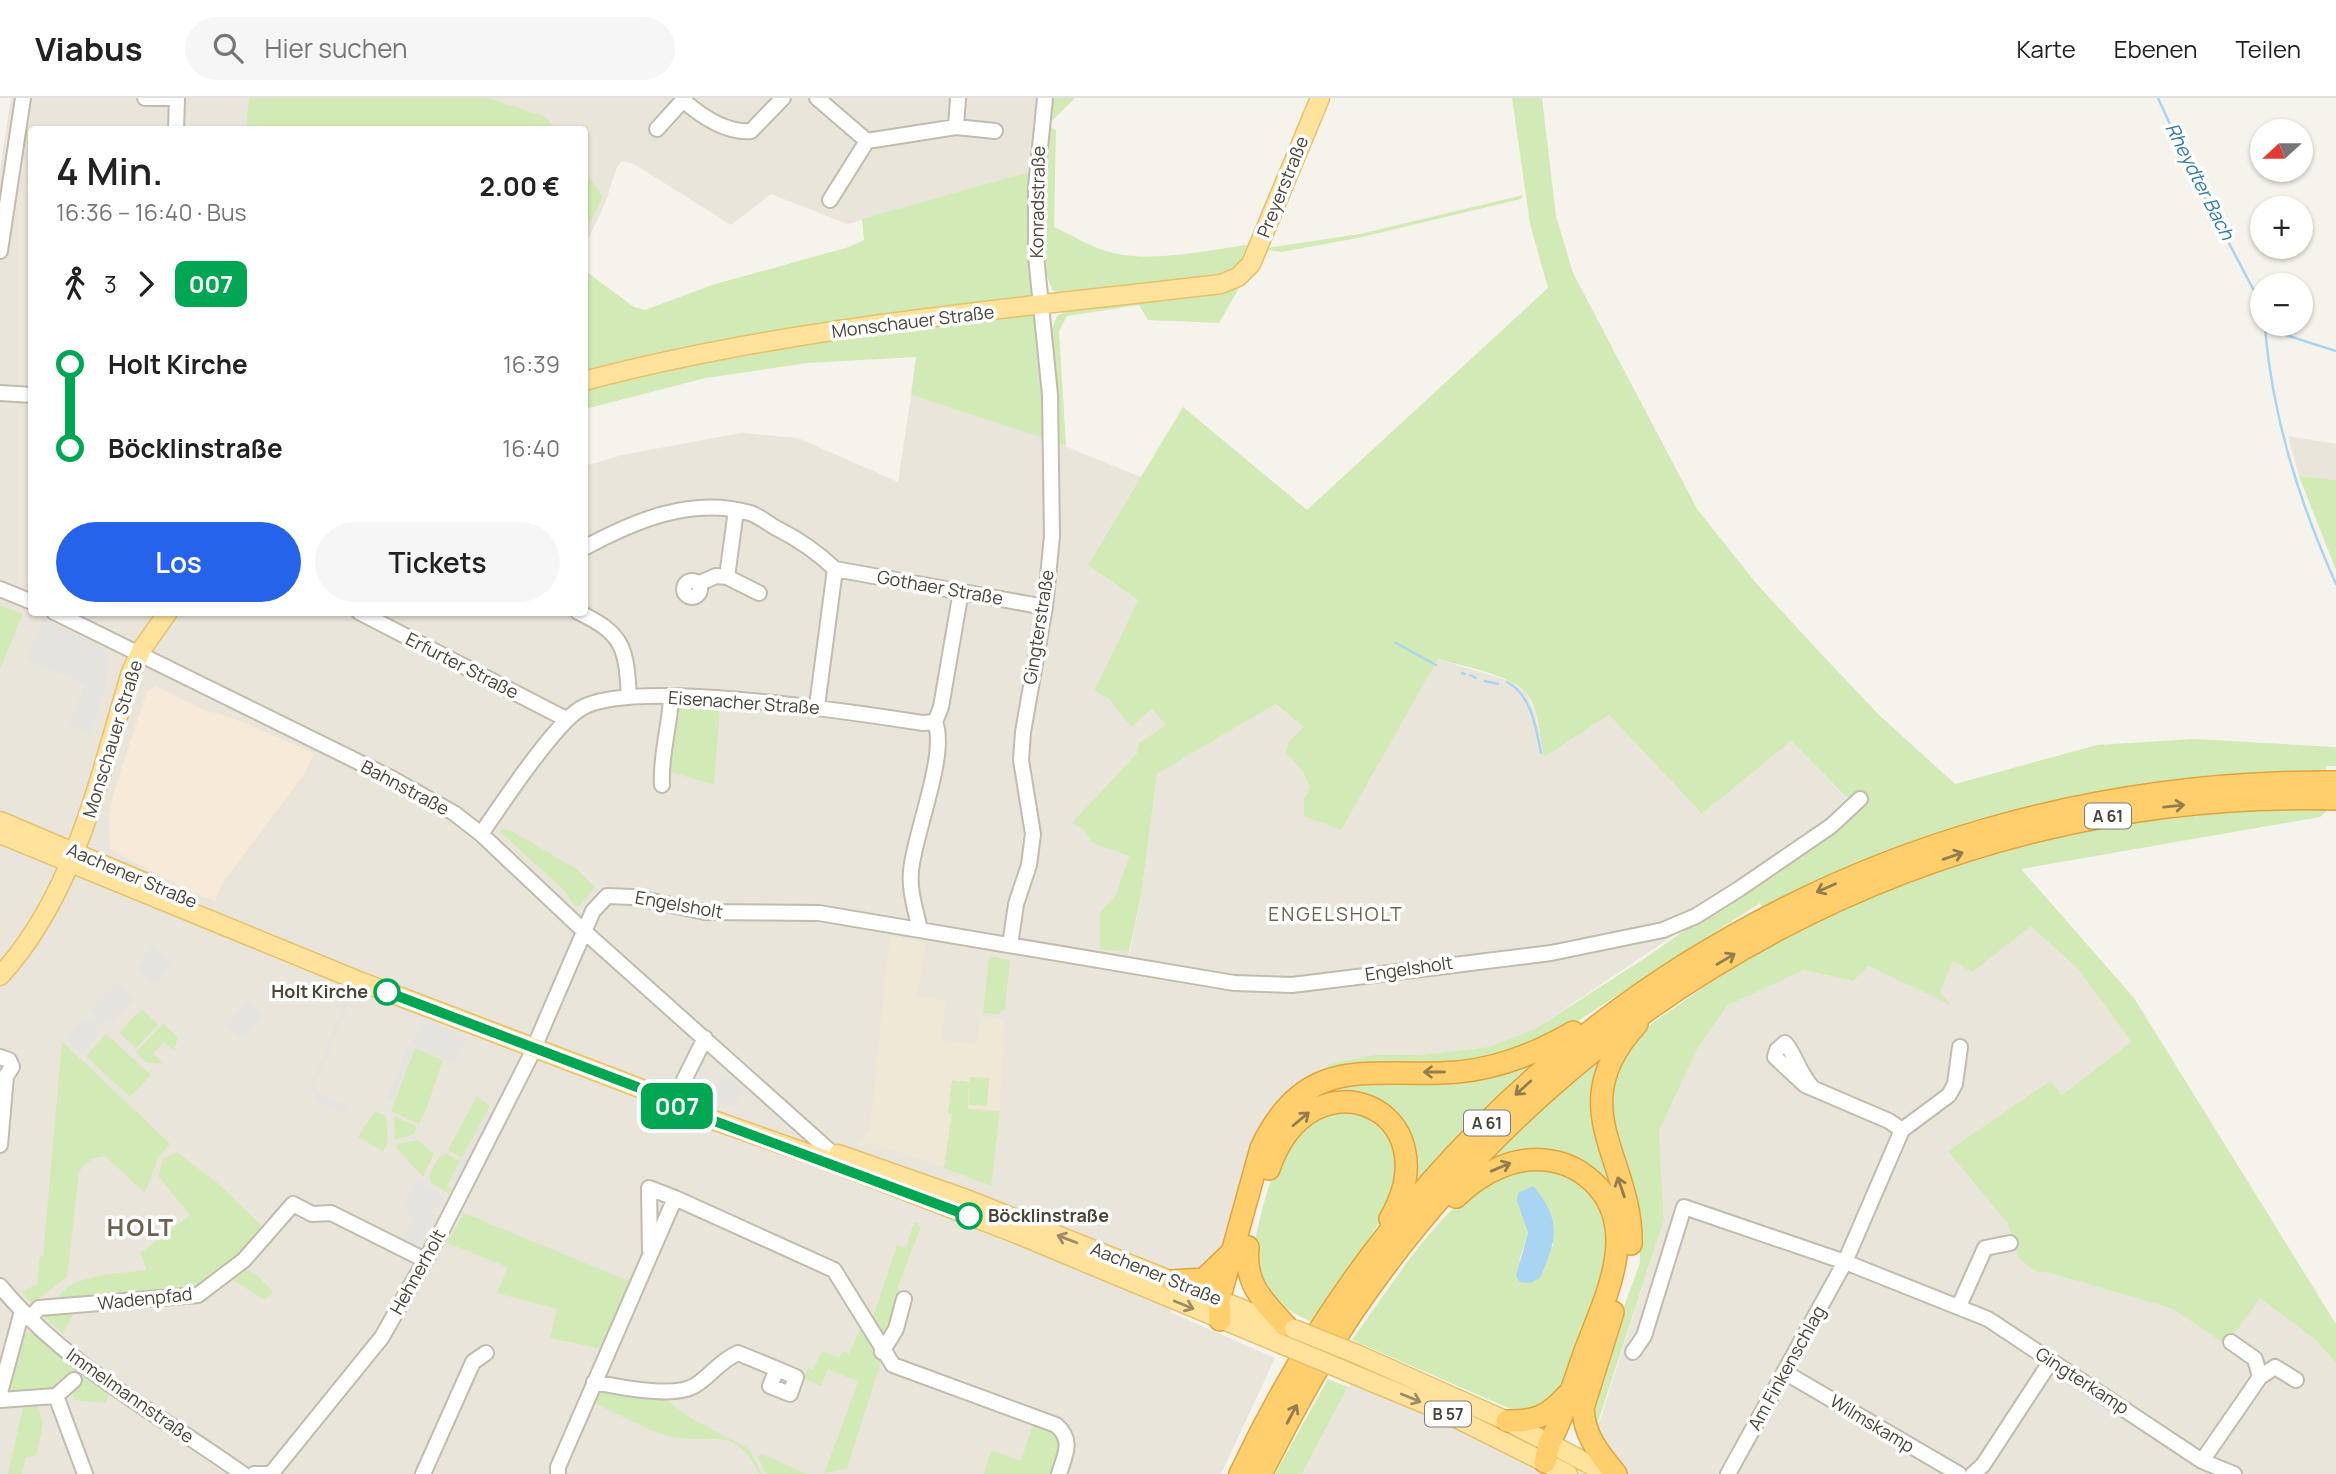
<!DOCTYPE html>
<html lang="de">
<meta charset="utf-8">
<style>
:root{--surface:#fff;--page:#f6f6f6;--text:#222;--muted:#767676;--line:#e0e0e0;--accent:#2563eb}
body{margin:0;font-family:Manrope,sans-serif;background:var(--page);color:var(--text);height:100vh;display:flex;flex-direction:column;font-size:26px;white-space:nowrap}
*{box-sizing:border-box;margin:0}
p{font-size:23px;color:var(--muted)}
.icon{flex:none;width:38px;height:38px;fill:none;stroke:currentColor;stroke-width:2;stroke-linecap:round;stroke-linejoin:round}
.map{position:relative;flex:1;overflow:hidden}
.sheet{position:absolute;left:28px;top:28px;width:560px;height:490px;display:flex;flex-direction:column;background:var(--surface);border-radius:7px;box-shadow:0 2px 5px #0004}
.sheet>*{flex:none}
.badge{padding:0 14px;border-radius:10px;font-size:24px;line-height:46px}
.needle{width:46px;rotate:249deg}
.tools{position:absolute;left:2250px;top:21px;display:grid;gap:14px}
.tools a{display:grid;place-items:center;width:63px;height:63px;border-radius:50%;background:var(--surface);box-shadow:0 2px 5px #0004;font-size:35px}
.map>.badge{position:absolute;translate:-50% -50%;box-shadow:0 0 0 4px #fff}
.legs{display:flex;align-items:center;gap:10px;height:77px;padding:0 28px;font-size:23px}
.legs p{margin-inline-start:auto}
.head{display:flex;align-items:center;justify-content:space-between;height:119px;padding:0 28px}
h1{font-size:38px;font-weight:600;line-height:52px}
.action{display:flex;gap:14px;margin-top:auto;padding:14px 28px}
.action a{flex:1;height:80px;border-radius:42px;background:var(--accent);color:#fff;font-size:28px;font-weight:600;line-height:80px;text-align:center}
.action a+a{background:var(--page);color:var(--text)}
ul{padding:0 28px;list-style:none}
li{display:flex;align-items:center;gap:24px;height:84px;font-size:26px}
li i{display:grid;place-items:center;width:10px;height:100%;margin:0 9px;background:currentColor}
li i::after{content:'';width:18px;height:18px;margin:-9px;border:5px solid;border-radius:50%;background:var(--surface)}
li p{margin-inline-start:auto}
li:first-child i{background:linear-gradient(#0000 50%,currentColor 0)}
li:last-child i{background:linear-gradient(currentColor 50%,#0000 0)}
header{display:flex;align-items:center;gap:42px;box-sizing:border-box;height:98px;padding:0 35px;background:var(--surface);border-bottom:2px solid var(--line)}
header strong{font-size:33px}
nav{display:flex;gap:38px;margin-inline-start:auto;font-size:24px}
.search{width:490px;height:63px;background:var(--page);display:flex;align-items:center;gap:18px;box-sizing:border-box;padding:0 24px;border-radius:38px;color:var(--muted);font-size:26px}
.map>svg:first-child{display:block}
.residential{fill:#eae5da}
.commercial{fill:#f7ead8}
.education{fill:#efe8d6}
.green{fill:#d2eab5;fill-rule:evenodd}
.parking{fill:#e5e3e0}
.water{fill:#a9d4f2}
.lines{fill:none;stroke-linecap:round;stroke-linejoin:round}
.stream{stroke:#a9d4f2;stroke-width:2.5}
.minor-casing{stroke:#c2bbae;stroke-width:18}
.major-casing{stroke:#e6c16a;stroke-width:21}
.highway-casing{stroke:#e0a43c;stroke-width:24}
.minor{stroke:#fff;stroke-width:14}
.major{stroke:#ffe39c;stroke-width:18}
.highway{stroke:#ffcf6e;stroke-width:21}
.major-bridge-casing{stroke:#e6c16a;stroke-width:21;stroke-linecap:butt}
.major-bridge{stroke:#ffe39c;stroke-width:18}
.oneway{stroke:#937c4e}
.oneway2{stroke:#9c8c66}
.line-1-casing{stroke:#fff;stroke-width:16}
.line-1{stroke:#00a651;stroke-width:10}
.stop-1-dot{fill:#fff;stroke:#00a651;stroke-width:3.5}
.labels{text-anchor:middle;stroke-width:7;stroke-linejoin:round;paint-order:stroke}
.shield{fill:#fff;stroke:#817c74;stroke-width:2}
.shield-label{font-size:16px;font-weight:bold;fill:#4b4439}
.street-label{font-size:18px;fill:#4b4439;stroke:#fff}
.stop-label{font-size:18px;font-weight:bold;fill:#4b4439;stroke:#fff;text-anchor:end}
.water-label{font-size:19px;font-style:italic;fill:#2e7ab2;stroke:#fff}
.neighbourhood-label{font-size:19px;letter-spacing:2px;fill:#6e6250;stroke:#fff}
.district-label{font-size:24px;font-weight:bold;letter-spacing:2px;fill:#6e6250;stroke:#fff}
</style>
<header>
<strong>Viabus</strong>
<div class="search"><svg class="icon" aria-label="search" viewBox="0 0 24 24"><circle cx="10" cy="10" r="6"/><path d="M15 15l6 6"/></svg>Hier suchen</div>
<nav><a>Karte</a><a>Ebenen</a><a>Teilen</a></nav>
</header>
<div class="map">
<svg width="2336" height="1376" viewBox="0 0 2336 1376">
<rect width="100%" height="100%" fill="#f6f3ec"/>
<path class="residential" d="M11,0H1038L1029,74L847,126L771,96L731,127L634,66L622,63L617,69L606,103L585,148L584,32H32V514H584L585,368L622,357L741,335L798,340L898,384L911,297L1030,334L1141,379L1088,467L1138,502L1094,593L1109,601L1131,629L1152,611L1167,627L1139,645L1137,655L1073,725L1083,731L1092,745L1129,758L1116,796L1100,814L1130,854L1141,798L1157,676L1274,606L1304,629L1288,645L1285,654L1303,674L1310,689L1304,701L1437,561L1510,583L1526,595L1535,614L1545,658L1609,617L1702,716L1791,643L1855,709L1842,724L1535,931L1488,949L1420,957H1373L1329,966L1291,992L1217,1165L1170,1214L1275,1260L1221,1376H0V71Z
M2288,338L2336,346V382L2299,378Z
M2031,827L2079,872L2131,944L2062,997L2050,984L2009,1126L2011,1139L2037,1174H2047L2173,1211L2226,1247L2259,1199L2317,1243L2336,1265V1376H1577L1600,1322L1664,1122L1659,1033L1698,950L1727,908L1804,872L1853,883L1869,868Z
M1351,1284L1458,1327L1551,1376H1302Z"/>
<path class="commercial" d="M155,588L204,612L230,619L314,655L305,675L223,784L215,803L185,791L110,751L109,716L118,680L147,593Z"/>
<path class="education" d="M890,838L926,844L917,898L946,903L941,942L976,946L981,918L1005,921L997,1052L950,1030L944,1069L870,1045L855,1048L870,1031Z"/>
<path class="green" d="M249,0H488L546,19L555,31H246Z
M1051,0H1075L1047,28L1056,32L1054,129C1072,137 1090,149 1109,154C1155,166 1209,151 1255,146C1246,168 1235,178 1212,182L1071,198L1053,193C1032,152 1044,46 1051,0Z
M1512,0H1542L1556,118L1573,175L1697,411L1756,485L1810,544L1879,617L1955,686L2097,647L2194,641L2336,649V668H2326L2327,713L2320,719L2021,771L2134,900L2336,1226V1265L2317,1243L2260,1200L2226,1247L2173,1211L2047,1174H2037L2018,1160L2008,1126L1948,1053L2050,983L2062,997L2131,944L2079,872L2031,828L1972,874L1953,863L1940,894L1951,907L1869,868L1853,883L1804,872L1727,908L1698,950L1659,1033L1664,1122L1593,1339L1590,1330L1604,1263L1640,1165L1639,1130L1611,1015L1613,985L1628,949L1651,926L1775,840L1760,805L1564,932L1501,960L1292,992L1329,966L1373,957H1420L1488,949L1535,931L1645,860L1842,724L1855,708L1791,643L1702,716L1609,617L1544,659C1540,640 1539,610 1526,595C1510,576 1461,568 1438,561L1341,732L1304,718V701L1310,689L1303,674L1285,654L1288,645L1304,629L1275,606L1157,676L1141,798L1129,854L1100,851V814L1116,796L1129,758L1092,745L1083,731L1072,725L1137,655L1139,645L1166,627L1152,611L1131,629L1109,601L1094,593L1138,502L1088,467L1183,309L1307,412L1548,190L1530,126Z
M585,73L603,99L585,134Z
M1029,74L1030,178L1047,341L911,297L916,259L807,265L706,280L585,311L584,172L634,209L645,212L712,187L849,149L864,142L862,121Z
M1523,97L1521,101L1358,140L1281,154L1269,152L1248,183L1267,150L1360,136Z
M1243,183L1219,225L1148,222L1139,207L1067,218L1059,233L1066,348L1058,345L1052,231L1057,218L1069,212Z
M2299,378L2336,382V472Z
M0,507L23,516L0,571Z
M678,607L720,610L714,687L668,673L664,667Z
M502,731L510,732L578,772L595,789L581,807L575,809L565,793L500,734Z
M989,858L1010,862L1005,911L999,916L983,915Z
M142,911L158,926L136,950L119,935Z
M163,926L178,939L174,952L164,944L153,956L163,965H147L136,954Z
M106,936L151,977L130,999L86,958Z
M62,943L170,1046L158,1060L145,1095L105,1058C92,1060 86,1063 79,1074L67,1179L32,1206L22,1194L37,1186L40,1158H43Z
M415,950L443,962C434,986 431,1003 419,1026L391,1013Z
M1609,953L1597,981L1621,1104L1620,1146L1582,1068L1476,1076L1564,989Z
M1540,960L1408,1096L1409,1048L1343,999L1285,1018L1340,985Z
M970,979L989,980L987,1008L969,1007Z
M952,982L969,984L968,1011L1000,1013L991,1088L944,1070L952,1016L948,1015Z
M477,998L490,1008L462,1060L448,1052Z
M1329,1012L1371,1018L1397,1047L1393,1104L1313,1225C1295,1215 1262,1201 1255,1180C1246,1157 1272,1066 1288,1046C1299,1033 1316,1023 1329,1012Z
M375,1013L386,1018L388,1046L383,1053L358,1039Z
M394,1018L416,1028L415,1036L395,1042Z
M418,1042L434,1056L423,1078L397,1051V1046Z
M178,1055L221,1088L261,1127L263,1135L241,1161L197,1192L56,1203C68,1175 121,1176 147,1172L140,1155L190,1117L158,1078L164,1060Z
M447,1056L460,1063L447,1088L451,1091L449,1096L431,1085L429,1078L439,1059Z
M1534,1070L1561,1073L1595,1096L1605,1116L1608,1160L1569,1283L1536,1315L1513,1312L1352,1242C1384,1198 1446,1098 1497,1079C1509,1075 1522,1073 1534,1070ZM1517,1103L1554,1147L1519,1163L1528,1135Z
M464,1115L631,1184L601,1251L550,1240L557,1211L497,1195L508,1169L447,1145Z
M914,1124L921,1128L898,1188L902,1201L890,1234L881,1236L873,1219L897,1147L906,1150Z
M244,1170L258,1178L273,1194L265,1202L228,1179Z
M76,1210L63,1236L42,1217Z
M861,1228L881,1264L847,1370L824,1376L858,1284L828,1271L821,1288L804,1280L808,1270L813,1272L822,1253L839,1260L843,1253L849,1256Z
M28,1234C37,1234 95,1283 108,1292L107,1305L74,1302L71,1283L60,1282L56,1290L12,1294L10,1290L22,1238Z
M1328,1281L1348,1289L1302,1376H1275Z
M609,1292L665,1301L694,1322L749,1351L762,1376H759C735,1326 715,1347 673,1339C649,1334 617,1315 593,1305L599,1294Z
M38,1308L43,1326L36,1358L26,1359L22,1376H8L23,1309Z
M1034,1323L1062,1337L1057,1376H984L991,1352L1021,1363Z
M762,1356L807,1376H766L758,1358Z"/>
<path class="parking" d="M43,521L100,549L108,558L106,586L90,636L69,627L85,587L26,561Z
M153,847L174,864L155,887L134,871Z
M117,884L134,901L112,924L106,920L95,931L100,937L82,955L65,939L85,918L91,922L96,917L90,912Z
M350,891L354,892L316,987L319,995L349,1008L346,1016L315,1002L311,984Z
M248,903L265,917L243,941L227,927Z
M423,921L467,940L455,966L412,947Z
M408,947L414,949L393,1003L387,1001Z
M701,957L706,964L700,981L704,980L717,988L725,977L744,992L733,1009L691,993L696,982L691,976Z
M489,1013L495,1016L457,1088L450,1084Z
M417,1082L444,1099L416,1150L402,1142L413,1121L402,1107Z
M2066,1278L2121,1314L2116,1320L2063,1285Z"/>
<path class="water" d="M1533,1088C1563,1123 1556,1142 1540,1180L1530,1185L1520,1184L1516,1178L1528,1135L1517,1103L1518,1095Z"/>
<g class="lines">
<path class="stream" d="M2158,0L2195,81L2260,204
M2265,231C2273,321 2299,403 2336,486
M2273,233L2336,253
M1396,545L1436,567
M1462,575L1465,576
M1470,577L1476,580
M1485,583L1498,586
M1507,584C1532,597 1536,631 1541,655"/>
<g class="minor-casing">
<path id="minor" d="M145,0H168
M817,0L867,43L956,29L958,0
M683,2C701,18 726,35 751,33L783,0
M956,29L995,33
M657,31L685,0
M176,32L177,0
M830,102L867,43
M0,153L23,0
M0,295L32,297
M584,450C634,423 692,398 750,415C760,418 768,426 778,431C800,442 817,454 835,471
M727,479L759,495
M684 491a8 8 0 1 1 16 0a8 8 0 1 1-16 0Z
M698,486L716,478L727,479L736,412
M0,491L32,504
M54,514L393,681L454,715L481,736L586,835L842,1064
M359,514L566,621
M578,514C625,536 626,551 629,599
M817,608L835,471L1045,509
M662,687C660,657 670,629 671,599
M481,736C501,707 554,627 580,611C630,579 858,615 923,625L935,624L941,609L961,493
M920,832C916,813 909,793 911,773C914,736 948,656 935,624
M1010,847L1016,806L1029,767L1033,736L1021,662L1023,634L1045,509L1052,438L1050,297L1036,158V89L1045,0
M0,959L9,962L12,969L6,978L0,1047
M684,982L705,940
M1812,989C1800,977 1792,950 1785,945L1777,952L1775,959L1805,987L1889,1023L1902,1032
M675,1100L834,1172L893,1267L1056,1327C1074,1342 1065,1357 1059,1376
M0,1188C67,1269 159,1316 243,1376
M1959,1208L1985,1150L2010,1145
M29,1221L39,1210L198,1197L244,1162L293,1106L312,1116L331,1115L425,1162
M2231,1244L2255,1261L2260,1279L2275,1269L2296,1282
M882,1254L896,1231L904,1201
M1633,1254L1644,1238L1684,1109L1845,1164L1988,1221L2202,1363L2234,1376
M1786,1275L1959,1376
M594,1284C618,1289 673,1300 694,1288C710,1279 719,1263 738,1255L777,1271L770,1288L790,1296L796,1279L777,1271
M0,1295L22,1213
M56,1298L85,1376
M0,1302L56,1298L74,1282
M2202,1363L2260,1279
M254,1376H268
M271,1376L382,1239L441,1134L530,959L593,813L607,798L632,799L705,814L819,815L1234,885L1292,887L1551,855L1663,832L1696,818L1739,791L1831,728L1860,701
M423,1376L473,1264L486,1255
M558,1376V1369L675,1100L649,1090L650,1153
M1728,1376L1845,1164L1902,1032L1949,997L1955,986L1960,949
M1973,1376L1983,1367L2051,1263"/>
</g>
<g class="major-casing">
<path id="major" d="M584,283C792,228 1009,211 1221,186L1238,179L1251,166L1320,0
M0,723L144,784
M0,736L359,883L637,989L685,1012L821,1060L1017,1136L1281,1246
M0,878C76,795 99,679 131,574L142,551L168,514
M838,1056L969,1102L1285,1228
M1359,1257L1507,1323L1608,1376
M1348,1274L1442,1313L1568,1376"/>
</g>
<g class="highway-casing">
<path id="highway" d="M1269,1071C1310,949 1454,1010 1390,1121
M1456,1099C1481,1075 1516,1056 1552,1063C1570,1066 1586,1076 1598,1089C1640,1137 1602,1206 1584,1256C1573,1286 1564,1318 1549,1346L1545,1364
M1631,1146C1633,1060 1560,1010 1637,926
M1248,1149C1244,1186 1263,1203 1287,1229
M1172,1183L1204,1181L1230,1156
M1613,1214L1583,1310C1584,1338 1599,1355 1616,1376
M1220,1222L1219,1202L1261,1050C1307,952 1372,981 1458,974C1500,970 1537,955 1573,934
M1507,1323C1533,1324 1549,1318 1566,1298
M1240,1376C1444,943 1858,681 2336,684
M1261,1376C1290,1320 1319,1264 1354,1212C1576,887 1941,690 2336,701"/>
</g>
<use href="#minor" class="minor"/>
<use href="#major" class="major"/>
<use href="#highway" class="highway"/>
<g class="major-bridge-casing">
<path id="major-bridge" d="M1294,1231L1359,1257
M1281,1246L1348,1274"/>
</g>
<use href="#major-bridge" class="major-bridge"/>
</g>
<defs><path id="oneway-shaft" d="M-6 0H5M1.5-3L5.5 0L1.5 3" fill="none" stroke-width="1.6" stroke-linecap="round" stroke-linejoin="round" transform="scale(1.75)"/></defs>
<g class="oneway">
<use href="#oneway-shaft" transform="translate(2174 708) rotate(-6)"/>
<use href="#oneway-shaft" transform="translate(1953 758) rotate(-19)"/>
<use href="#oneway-shaft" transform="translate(1826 790) rotate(156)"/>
<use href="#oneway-shaft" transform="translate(1726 861) rotate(-31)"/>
<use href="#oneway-shaft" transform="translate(1434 974) rotate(180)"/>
<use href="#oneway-shaft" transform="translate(1523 990) rotate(138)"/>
<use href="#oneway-shaft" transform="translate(1301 1021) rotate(-40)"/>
<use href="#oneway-shaft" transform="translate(1501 1069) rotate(-23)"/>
<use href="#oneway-shaft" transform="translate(1621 1089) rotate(-109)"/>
<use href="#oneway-shaft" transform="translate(1292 1316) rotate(-62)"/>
</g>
<g class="oneway2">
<use href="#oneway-shaft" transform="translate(1067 1141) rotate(-159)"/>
<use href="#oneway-shaft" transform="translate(1184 1207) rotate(22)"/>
<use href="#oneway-shaft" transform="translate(1411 1300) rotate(22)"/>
</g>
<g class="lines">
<g class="line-1-casing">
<path id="line-1" d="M387,894L637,989L685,1012L969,1118"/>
</g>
<use href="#line-1" class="line-1"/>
</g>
<g class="stop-1-dot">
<circle cx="387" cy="894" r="12"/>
<circle cx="969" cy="1118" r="12"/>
</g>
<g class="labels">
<g class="shield">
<rect x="2085" y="705.5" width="46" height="25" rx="5"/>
<rect x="1464" y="1012.5" width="46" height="25" rx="5"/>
<rect x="1425" y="1303.5" width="46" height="25" rx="5"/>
</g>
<g class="shield-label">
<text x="2108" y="724">A 61</text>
<text x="1487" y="1031">A 61</text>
<text x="1448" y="1322">B 57</text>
</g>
<g class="street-label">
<text transform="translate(1283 89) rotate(-68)" y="6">Preyerstraße</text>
<text transform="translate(1038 104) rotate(-89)" y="6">Konradstraße</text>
<text transform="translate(913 224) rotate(-7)" y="6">Monschauer Straße</text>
<text transform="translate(940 490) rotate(10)" y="6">Gothaer Straße</text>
<text transform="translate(1039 529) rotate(-81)" y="6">Gingterstraße</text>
<text transform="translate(462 568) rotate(27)" y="6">Erfurter Straße</text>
<text transform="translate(744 605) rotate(4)" y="6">Eisenacher Straße</text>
<text transform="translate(113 641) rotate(-73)" y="6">Monschauer Straße</text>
<text transform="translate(405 690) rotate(28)" y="6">Bahnstraße</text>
<text transform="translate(132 778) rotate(23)" y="6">Aachener Straße</text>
<text transform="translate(679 807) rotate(10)" y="6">Engelsholt</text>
<text transform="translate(1409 871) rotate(-8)" y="6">Engelsholt</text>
<text transform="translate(418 1174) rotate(-61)" y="6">Hehnerholt</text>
<text transform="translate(1156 1176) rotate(22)" y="6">Aachener Straße</text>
<text transform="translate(145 1201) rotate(-6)" y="6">Wadenpfad</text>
<text transform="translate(1787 1270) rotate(-61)" y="6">Am Finkenschlag</text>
<text transform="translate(2082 1283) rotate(33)" y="6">Gingterkamp</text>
<text transform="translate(130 1298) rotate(35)" y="6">Immelmannstraße</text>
<text transform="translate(1872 1326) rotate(31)" y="6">Wilmskamp</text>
</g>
<g class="stop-label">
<text x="368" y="900">Holt Kirche</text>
<text x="988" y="1124" text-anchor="start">Böcklinstraße</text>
</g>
<g class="water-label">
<text transform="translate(2200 83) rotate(63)" y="7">Rheydter Bach</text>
</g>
<g class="neighbourhood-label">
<text x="1336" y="823">ENGELSHOLT</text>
</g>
<g class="district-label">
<text x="141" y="1138">HOLT</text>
</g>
</g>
</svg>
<div class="tools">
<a><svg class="needle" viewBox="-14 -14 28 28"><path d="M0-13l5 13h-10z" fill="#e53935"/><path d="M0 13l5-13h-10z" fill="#767676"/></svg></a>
<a>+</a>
<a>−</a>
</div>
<b class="badge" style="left:677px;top:1008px;background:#00a651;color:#fff">007</b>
<section class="sheet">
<div class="head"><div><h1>4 Min.</h1><p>16:36 – 16:40 · Bus</p></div><b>2.00 €</b></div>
<div class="legs"><svg class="icon" aria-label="walk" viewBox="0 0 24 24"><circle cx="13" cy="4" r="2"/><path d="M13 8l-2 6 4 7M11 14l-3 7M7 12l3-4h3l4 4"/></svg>3<svg class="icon" aria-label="forward" viewBox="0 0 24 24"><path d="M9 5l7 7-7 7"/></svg><b class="badge" style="background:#00a651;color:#fff">007</b></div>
<ul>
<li><i style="color:#00a651"></i><b>Holt Kirche</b><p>16:39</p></li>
<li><i style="color:#00a651"></i><b>Böcklinstraße</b><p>16:40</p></li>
</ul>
<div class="action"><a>Los</a><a>Tickets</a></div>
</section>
</div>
